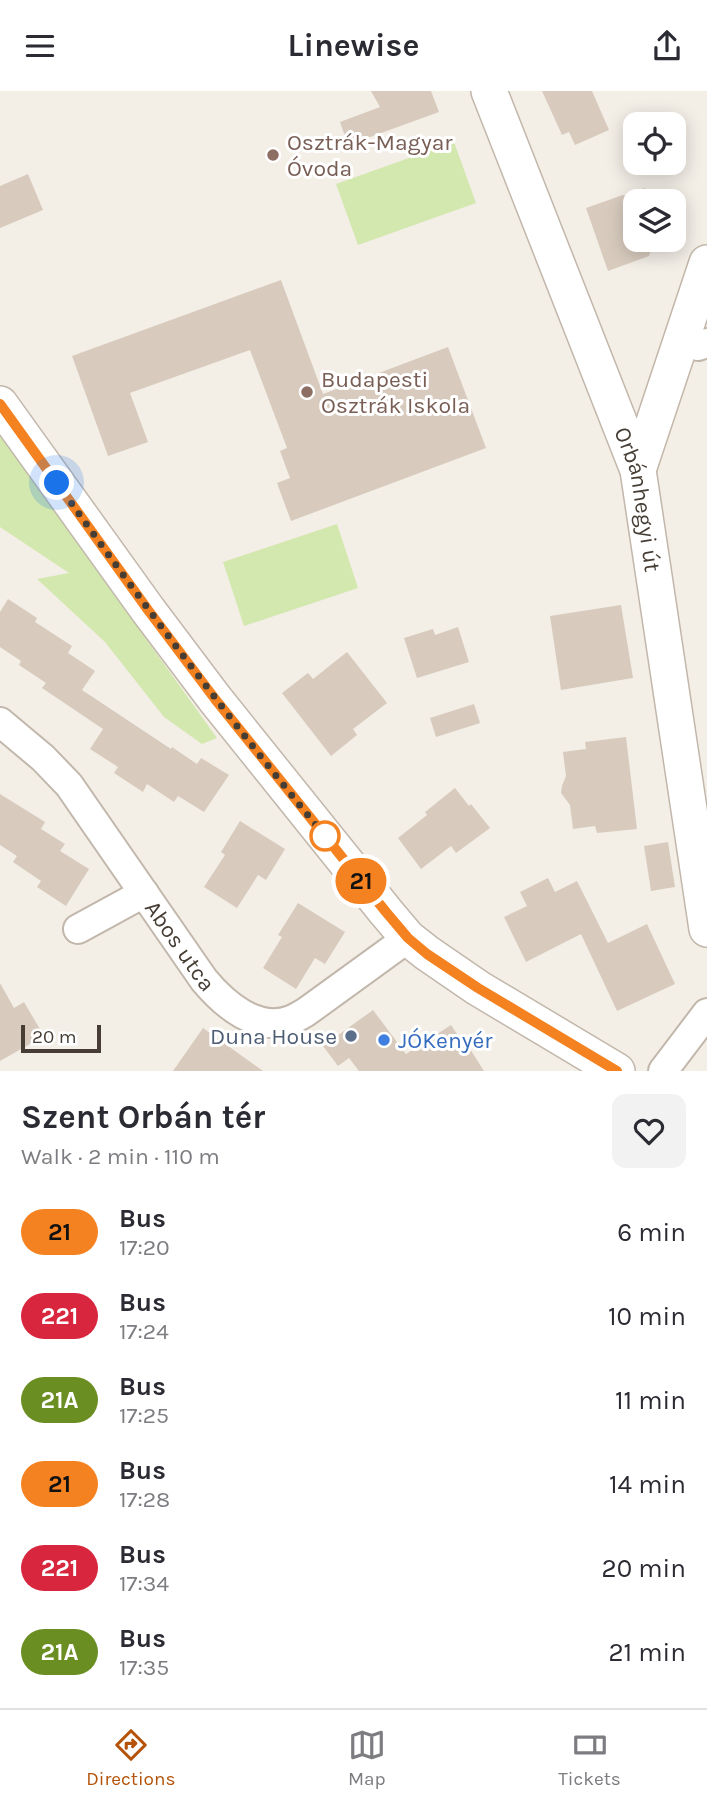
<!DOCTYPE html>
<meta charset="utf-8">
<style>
:root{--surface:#fff;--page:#f2f2f3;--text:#2b2b33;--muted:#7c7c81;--line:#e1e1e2;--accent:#b45309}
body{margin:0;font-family:Karla,sans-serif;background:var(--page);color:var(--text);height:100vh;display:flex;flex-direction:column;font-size:26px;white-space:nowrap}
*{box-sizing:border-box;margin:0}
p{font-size:23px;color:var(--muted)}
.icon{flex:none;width:38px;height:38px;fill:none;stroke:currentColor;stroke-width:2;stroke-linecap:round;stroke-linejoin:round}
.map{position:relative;height:980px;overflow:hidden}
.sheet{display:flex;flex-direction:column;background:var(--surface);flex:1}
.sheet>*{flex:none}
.badge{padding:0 14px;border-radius:23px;font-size:24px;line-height:46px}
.buttons{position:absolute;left:623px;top:21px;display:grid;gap:14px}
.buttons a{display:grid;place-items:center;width:63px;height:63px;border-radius:14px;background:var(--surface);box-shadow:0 4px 18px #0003;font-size:35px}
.scale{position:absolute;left:21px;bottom:18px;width:80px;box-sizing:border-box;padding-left:7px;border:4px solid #463e35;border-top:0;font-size:19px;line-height:24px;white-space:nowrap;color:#463e35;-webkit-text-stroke:5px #fff;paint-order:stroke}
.you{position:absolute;width:35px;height:35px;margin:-18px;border:5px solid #fff;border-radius:50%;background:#1a73e8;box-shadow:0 0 0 10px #1a73e833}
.map>.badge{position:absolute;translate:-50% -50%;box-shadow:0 0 0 4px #fff}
.round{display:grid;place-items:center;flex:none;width:74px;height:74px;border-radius:14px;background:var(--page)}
.headline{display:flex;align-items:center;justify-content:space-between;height:119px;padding:0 21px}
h1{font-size:33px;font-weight:700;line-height:52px}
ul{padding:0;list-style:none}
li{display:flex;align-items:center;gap:21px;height:84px;padding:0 21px}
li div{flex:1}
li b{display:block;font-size:26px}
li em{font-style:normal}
li .badge{min-width:77px;font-weight:700;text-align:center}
header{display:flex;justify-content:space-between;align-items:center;height:91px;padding:0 21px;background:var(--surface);font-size:32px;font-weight:700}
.tab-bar{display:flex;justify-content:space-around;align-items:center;height:98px;border-top:2px solid var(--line);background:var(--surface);font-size:19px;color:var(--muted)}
.tab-bar a{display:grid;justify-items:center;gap:4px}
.tab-bar .on{color:var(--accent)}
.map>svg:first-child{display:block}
.green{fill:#d3e8ae}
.building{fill:#d8cbbe}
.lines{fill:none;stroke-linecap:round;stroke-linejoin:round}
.minor-casing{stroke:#c2b7ab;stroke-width:32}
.tertiary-casing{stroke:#c2b7ab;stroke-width:38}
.minor{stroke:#fff;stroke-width:28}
.tertiary{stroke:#fff;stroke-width:35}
.line-casing{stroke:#fff;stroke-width:16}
.line{stroke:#f58220;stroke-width:10}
.walk{stroke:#463e35;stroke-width:7;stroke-dasharray:0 12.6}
.education-dot{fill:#8d6e63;stroke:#fff;stroke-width:2.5}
.stop-dot{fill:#fff;stroke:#f58220;stroke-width:3.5}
.service-dot{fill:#5c6f8a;stroke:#fff;stroke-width:2.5}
.shop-dot{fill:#3f7fe0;stroke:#fff;stroke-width:2.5}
.labels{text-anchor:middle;stroke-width:6;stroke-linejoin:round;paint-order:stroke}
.education-label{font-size:23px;fill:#785e54;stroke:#fff;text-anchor:start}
.street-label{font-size:23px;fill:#463e35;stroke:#fff}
.service-label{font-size:23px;fill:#4e5e75;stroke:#fff;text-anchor:end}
.shop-label{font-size:23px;fill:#366cbe;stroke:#fff;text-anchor:start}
</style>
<header><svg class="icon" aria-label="menu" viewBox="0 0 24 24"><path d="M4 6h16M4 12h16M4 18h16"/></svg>Linewise<svg class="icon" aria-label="share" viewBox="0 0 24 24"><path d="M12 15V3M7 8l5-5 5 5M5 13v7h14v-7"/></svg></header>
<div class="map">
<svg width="707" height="980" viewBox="0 0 707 980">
<rect width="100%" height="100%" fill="#f3eee6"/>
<path class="green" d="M454,51L476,112L358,154L336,93Z
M0,344L217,647L202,653L164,626L105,551L37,488L69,482L0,436Z
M337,433L358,497L244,535L223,471Z"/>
<path class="building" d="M371,0H431L439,21L348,54L340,31L380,16Z
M542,0H592L609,39L575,54L569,41L562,44Z
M28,83L43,119L0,137V95Z
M643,97L669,106L667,110H635V149H654L649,165L608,180L586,117L623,104L639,110Z
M281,189L323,303L448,256L486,357L291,430L277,392L290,387L280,360L287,357L250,259L130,302L148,351L108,365L72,265Z
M8,508L37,527L35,531L72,555L68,562L95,580L82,599L171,658L172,656L197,673L201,667L229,684L204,721L178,705L174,711L147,693L143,701L114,682L118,676L90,658L103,638L42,597L46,592L19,574L21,570L0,556V521Z
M621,514L633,587L561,599L550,525Z
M458,536L469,571L417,587L404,547L433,538L435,544Z
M347,561L387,612L353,638L357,644L331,665L282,602L308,582L313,588Z
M474,613L480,632L436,646L430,627Z
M626,646L637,738L597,742L595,735L573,738L570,714L561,702L562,695L566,685L563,661L586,658L585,651Z
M455,697L469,715L471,713L490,737L456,762L451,755L421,778L398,747L427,724L425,721Z
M0,703L45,731L41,738L65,753L60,760L89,778L66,815L37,796L41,790L13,771L17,765L0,754Z
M240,730L285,758L266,789L258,784L237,817L204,796L225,764L221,761Z
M668,751L675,796L651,800L644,755Z
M548,787L555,801L577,790L608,852L647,833L675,893L617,920L581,843L526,871L504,826L527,815L520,801Z
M298,812L345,841L325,873L315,867L296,898L263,877L282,846L278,844Z
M0,892L14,917L24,911L44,945L0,970Z
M373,919L406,963L451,934L461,949L463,947L484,980H359L349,967L338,975L323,955Z
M203,937L263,980H173Z"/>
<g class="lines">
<g class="minor-casing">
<g id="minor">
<path d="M681,250L698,255L707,252"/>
<path id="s1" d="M0,631L43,667L69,694L204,889C224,913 257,942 291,929C296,927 301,924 306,921L408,847"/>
<path d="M78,838L144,802"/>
<path d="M663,980L707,922"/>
</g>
</g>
<g class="tertiary-casing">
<g id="tertiary">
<path id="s2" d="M489,0L638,379L707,838"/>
<path d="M0,313L148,519L215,608L386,821L408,847L427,862L478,897L617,980"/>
<path d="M638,379L707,172"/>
</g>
</g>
<use href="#minor" class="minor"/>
<use href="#tertiary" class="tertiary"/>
</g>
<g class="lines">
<g class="line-casing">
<path id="line" d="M0,313L148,519L215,608L386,821L408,847L427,863L478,897L617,980"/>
</g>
<use href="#line" class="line"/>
<path class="walk" d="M57,392C143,513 231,631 325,745"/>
</g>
<g class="education-dot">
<circle cx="273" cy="64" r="7"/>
<circle cx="307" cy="301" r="7"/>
</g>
<circle class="stop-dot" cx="325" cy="745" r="14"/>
<circle class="service-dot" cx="351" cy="945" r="7"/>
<circle class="shop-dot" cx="384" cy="949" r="7"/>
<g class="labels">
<g class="education-label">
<text x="287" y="59">Osztrák-Magyar<tspan x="287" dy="26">Óvoda</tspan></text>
<text x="321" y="296">Budapesti<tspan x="321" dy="26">Osztrák Iskola</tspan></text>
</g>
<g class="street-label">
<text dy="8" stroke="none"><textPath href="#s2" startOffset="436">Orbánhegyi út</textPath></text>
<text dy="8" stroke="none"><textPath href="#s1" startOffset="289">Abos utca</textPath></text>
</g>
<g class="service-label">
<text x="337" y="953">Duna House</text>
</g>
<g class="shop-label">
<text x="398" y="957">JÓKenyér</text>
</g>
</g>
</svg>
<div class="buttons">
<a><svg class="icon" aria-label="locate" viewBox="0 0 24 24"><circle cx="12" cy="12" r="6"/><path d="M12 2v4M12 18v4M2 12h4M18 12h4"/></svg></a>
<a><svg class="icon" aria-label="layers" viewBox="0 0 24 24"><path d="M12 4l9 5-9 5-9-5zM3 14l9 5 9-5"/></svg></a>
</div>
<div class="scale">20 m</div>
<div class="you" style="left:57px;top:392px"></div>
<b class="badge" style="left:361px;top:790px;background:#f58220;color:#111">21</b>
</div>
<section class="sheet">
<div class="headline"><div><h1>Szent Orbán tér</h1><p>Walk · 2 min · 110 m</p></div><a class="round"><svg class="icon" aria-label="heart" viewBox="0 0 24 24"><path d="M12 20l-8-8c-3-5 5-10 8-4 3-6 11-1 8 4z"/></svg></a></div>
<ul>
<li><span class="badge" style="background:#f58220;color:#111">21</span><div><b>Bus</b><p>17:20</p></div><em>6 min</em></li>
<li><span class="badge" style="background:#d7263d;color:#fff">221</span><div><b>Bus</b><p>17:24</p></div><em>10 min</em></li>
<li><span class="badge" style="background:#6b8e23;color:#fff">21A</span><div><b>Bus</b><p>17:25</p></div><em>11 min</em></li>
<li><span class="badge" style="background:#f58220;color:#111">21</span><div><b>Bus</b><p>17:28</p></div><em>14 min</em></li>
<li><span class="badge" style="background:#d7263d;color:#fff">221</span><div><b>Bus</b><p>17:34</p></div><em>20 min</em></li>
<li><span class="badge" style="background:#6b8e23;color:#fff">21A</span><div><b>Bus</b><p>17:35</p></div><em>21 min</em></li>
</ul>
</section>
<nav class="tab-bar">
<a class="on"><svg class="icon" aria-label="directions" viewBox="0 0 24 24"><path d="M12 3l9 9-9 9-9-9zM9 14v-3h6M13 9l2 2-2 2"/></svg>Directions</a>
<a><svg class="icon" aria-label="map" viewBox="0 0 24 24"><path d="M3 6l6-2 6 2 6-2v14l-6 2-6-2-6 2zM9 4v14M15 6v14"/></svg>Map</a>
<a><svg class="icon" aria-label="tickets" viewBox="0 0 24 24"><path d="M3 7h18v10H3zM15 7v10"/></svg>Tickets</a>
</nav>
